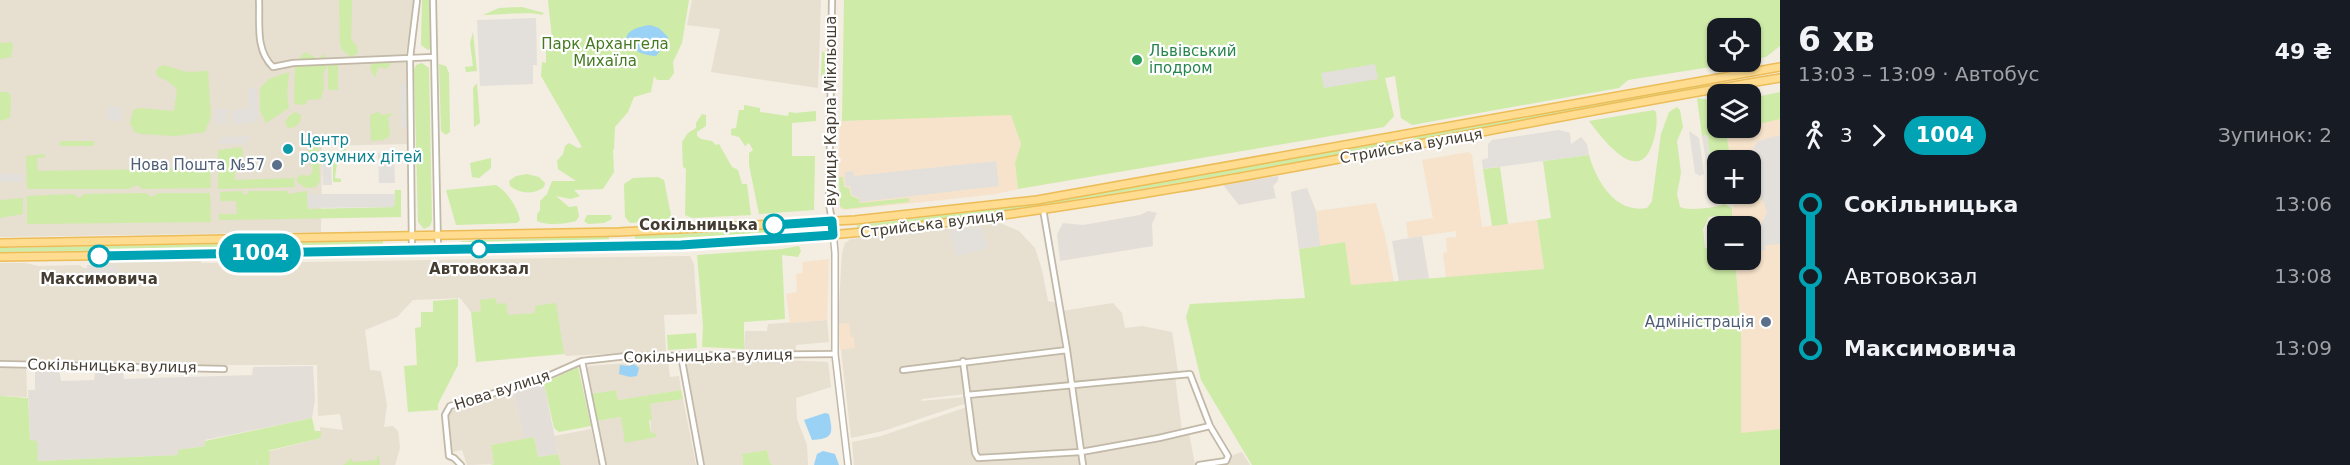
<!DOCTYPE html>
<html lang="uk">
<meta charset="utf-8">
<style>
:root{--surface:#171b24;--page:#20242c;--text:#f1f3f6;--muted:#9ea1a6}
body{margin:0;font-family:"DejaVu Sans",sans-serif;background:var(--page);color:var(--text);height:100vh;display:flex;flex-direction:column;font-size:22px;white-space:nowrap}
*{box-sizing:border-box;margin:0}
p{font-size:20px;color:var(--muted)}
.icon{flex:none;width:33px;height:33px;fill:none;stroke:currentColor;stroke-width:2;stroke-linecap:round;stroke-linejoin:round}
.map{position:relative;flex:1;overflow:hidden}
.panel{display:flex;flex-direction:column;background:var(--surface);width:570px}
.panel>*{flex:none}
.badge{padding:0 12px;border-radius:20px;font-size:21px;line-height:39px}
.buttons{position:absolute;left:1707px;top:18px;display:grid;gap:12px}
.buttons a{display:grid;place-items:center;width:54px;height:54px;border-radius:12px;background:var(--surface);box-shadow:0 2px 4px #0004;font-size:30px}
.map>.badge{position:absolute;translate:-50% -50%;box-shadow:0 0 0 3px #fff}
.legs{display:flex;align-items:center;gap:9px;height:66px;padding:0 18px;font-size:20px}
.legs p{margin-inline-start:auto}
.headline{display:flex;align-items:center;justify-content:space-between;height:102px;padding:0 18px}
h1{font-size:33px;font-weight:800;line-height:45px}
ul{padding:0 18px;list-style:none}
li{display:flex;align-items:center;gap:21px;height:72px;font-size:22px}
li i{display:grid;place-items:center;width:9px;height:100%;margin:0 8px;background:currentColor}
li i::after{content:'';width:15px;height:15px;margin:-8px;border:4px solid;border-radius:50%;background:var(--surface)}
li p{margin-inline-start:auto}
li:first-child i{background:linear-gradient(#0000 50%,currentColor 0)}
li:last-child i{background:linear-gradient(currentColor 50%,#0000 0)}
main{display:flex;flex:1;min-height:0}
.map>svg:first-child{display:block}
.residential{fill:#e7dfd0}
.commercial{fill:#f7e3cb}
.industrial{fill:#e4ded8}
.green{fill:#ceeba7}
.parking{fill:#e3e0db}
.water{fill:#99d2f5}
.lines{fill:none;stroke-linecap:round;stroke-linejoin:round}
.minor-casing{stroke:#c2b8a7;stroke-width:8}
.tertiary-casing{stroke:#c2b8a7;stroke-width:8}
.primary-casing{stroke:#ecbc57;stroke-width:10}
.minor{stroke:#fff;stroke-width:4.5}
.tertiary{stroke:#fff;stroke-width:5}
.primary{stroke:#ffdc8f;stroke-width:7}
.line-1-casing{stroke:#fff;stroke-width:14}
.line-1{stroke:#00a3b4;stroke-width:9}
.leisure-dot{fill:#2e9e5b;stroke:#fff;stroke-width:2}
.culture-dot{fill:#0f9aa8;stroke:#fff;stroke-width:2}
.service-dot{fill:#5c6f8a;stroke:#fff;stroke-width:2}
.stop-1-dot{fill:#fff;stroke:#00a3b4;stroke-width:3}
.labels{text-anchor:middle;stroke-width:4.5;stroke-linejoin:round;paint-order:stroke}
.park-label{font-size:15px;fill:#457a22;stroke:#fff}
.leisure-label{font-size:15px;fill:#27864d;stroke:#fff;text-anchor:start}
.street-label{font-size:15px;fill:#453d32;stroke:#fff}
.culture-label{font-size:15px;fill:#0d838f;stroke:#fff;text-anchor:start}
.service-label{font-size:15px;fill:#4e5e75;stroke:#fff;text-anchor:end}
.stop-label{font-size:15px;font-weight:bold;fill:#453d32;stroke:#fff}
</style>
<main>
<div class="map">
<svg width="1780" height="465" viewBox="0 0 1780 465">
<rect width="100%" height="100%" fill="#f3ede2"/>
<path class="residential" d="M0,0H414V11L406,52L407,144L322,146L321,232L0,237Z
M692,0H821L818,88L711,72L720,29L687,25Z
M1000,223L1019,231L1035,248L1042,270L1048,301L1057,303L1065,349L902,368L962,363L965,394L922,399L921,401L966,397L967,403L883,431L851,438L838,323L842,253L845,243L851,239Z
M690,256L694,264L697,314L664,315L666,351L566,356L535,313L508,316L497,304L496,298L481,311L471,312L460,298L413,300L397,317L365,330L370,370L381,371L387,405L384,427L393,426L398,431L400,448L395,465H257L255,455L321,438L320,427L343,430L340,414L318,416L317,365H170L26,361L27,397L0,396V263H25L39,266L79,265L84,268L100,267L107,262L201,260V263L309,262Z
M1113,303L1122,313L1125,328L1142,326L1172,332L1178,372L1073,383L1062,311Z
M827,320L829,342L796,345V352L744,349L745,331H767L768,324Z
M1065,352L1069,383L969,393L965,363Z
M712,357L828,362L831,387L796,398L797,419L807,445L808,465H773L770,463L767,450L742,454L743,465H705L686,363L688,360Z
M668,360L670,377L679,376L681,390L618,400L616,390L591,394L586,368L588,366Z
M1175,376L1182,431L1082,450L1073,387Z
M1070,387L1079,450L978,456L969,397Z
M513,392L524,439L491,445L494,464L467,465L462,450L452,452L447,416L449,411Z
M683,399L696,465H606L597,421L621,417L651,433L650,404Z
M967,407L976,459L1079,453L1081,465H854L852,442L881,436Z
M591,429L599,465H561L554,436Z
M1189,433L1195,465H1085L1083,453Z
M1242,452L1250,465H1212L1228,463L1233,455Z"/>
<path class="commercial" d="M1780,110V429L1741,434V331L1735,260H1750V226H1736L1731,213L1736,201V194H1750V160H1731L1725,128H1750L1751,115Z
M1012,114L1021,144L1015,163L1018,189L996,194L942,200L844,210L840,208L839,158L840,123L842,121Z
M1469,152L1472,155L1482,227L1537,220L1544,269L1446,278L1443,253L1447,252L1446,238L1456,237V231L1408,238L1406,222L1433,218L1422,160Z
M1307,188L1316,211L1376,203L1385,236L1394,282L1351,285L1345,242L1299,249L1291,192Z
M829,259L827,320L790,323L786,294L797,292L796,274L803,273L802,262Z
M849,323L851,337H854L855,348L840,350L838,324Z"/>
<path class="industrial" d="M1278,176V181L1273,186L1276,198L1239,205L1223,185Z
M1148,211L1157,213L1152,224L1153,246L1060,261L1057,234L1063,223L1083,225L1140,215Z
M1422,236L1429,279L1399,282L1392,241Z
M313,366L315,400L312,418L205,440V446L179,450V455L37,461L30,441L28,390H35V368H59L61,381L94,380L95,373L123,372L124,379L252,375L253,367Z
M544,383L558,454L538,457L534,437L524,439L513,392Z"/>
<path class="green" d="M339,0H352L351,39L357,46L358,53L351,57L342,50L340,44Z
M422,0H430V49L428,50L421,45Z
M548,0H689L682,43L673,62L674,73L669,80H657L654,76L651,92L634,97L628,112L615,127L614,149L613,150L614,172L603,189L574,190L580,196L571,199L556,196L569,207L577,206L579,216L576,221C564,224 548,226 537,221V214L540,210V201L547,194L552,181H576L558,169L557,161L563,154L565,146L569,143L578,148L582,147L541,76L542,62L546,63V50L553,48Z
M844,0H1780V46L1766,57L1751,60L1750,28H1718V62H1742L1628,80L1619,88L1412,125L1401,118L1395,76L1385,78L1394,116L1384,127L1018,189L1015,163L1021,144L1011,115L842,121Z
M522,7L544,13L542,15C534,11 495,15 483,15L499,8Z
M473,32L477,71L466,72L465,67L473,66L470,43Z
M11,42L13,46L11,57L0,59V43Z
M822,51L827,54L828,75L821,78Z
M305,52L318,59L324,54L327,68L323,73L324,86L321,99L307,100L305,105L294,104L295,64Z
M378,60L389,61L391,64L386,69L381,67L378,68L375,78L370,68L371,64Z
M422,63L429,68L432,221L430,226L424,229L418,222L414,70L416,65Z
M328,64H338V90H328Z
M439,64L446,66L449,73L450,132L446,135L441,131Z
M164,65L187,72L208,71L211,116L205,132L176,136L140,134L135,132L130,124L133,110L140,108L174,111L177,89L169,82L157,76L156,71L159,67Z
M289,72L287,95L289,108L266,123L260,111V88L269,79Z
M477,83L480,123L474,127L473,88Z
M1706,84L1709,85L1706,88L1421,140L1413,138L1416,136Z
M0,92H8L11,96L10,118L0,121Z
M1780,92V119L1751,126V98Z
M1697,98L1709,100L1717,105L1718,128H1725L1731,160H1718L1717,173L1712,174L1707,170L1711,168L1707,135L1702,136Z
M744,105L760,108V112L788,116L789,112L795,113L816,111V121L792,123V156H815L814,210L759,214L749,165V153L753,150L749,143L745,146L739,137L731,135V129L736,128L739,110H744Z
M1677,107L1680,110L1683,127L1677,141L1681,173L1677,194L1680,207C1687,211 1716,208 1724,204L1732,208V218L1736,225L1732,226C1727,214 1722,215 1709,217L1703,229L1705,248L1717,247L1718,260H1735L1741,331V433L1780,429V465H1252L1201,380L1186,317L1190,304L1305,298L1299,249L1345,242L1351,285L1544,269L1537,220L1551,218L1543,161L1589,155C1596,180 1615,214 1647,208L1652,201L1661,134L1669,112Z
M1654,110L1656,112C1658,124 1655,139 1650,150C1634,183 1600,135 1589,121Z
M295,112L301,115L300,122L295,127L288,128L285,122L289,116Z
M378,112L382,115L394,113L388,117L390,136L383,140L371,141L370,115Z
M702,114L706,115V126L697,132V136L701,139L712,141L716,145L719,144L732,167L738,170L742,184H747L751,215L692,218L685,215L686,169L683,167L682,142L688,133L696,128V123Z
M1394,140L1397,143L1394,145C1216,176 1038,210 857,229V225C1037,206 1215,172 1394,140Z
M60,141H94V146H60Z
M310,144L318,147L320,181L316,187L306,188L297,182V178L300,175L308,176L313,172L308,149Z
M242,147L243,161L235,162V180L294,178L295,187L218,189V150Z
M343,149H346L345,162L337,163L335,178L341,179V182H333V161Z
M45,154V157L37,158L38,171L210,168L211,188L142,189L138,185L128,189H29L27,187L26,156Z
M491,158V168L479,178L472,177L470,163Z
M1500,167L1508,224L1492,226L1483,169Z
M527,174L539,177L545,183L544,187C533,195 520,194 510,186L509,181L516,176Z
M658,177L664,180L672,220L630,223L625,217L624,184L633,178Z
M839,177H843L844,187L849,188L851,196L859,199L860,203L909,198V202L845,209L840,206Z
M496,185C507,191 518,208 520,220L517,223L456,225L446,190Z
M395,190H401V217L219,220V214H237L236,201H220V192L242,191L243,194H248V191H287L288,194L307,191L308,209L394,207Z
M146,193L151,197L159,193H210L211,222L27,224V196L73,194L80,198L84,194Z
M23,198V214L0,218V200Z
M587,215H611L612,219L604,223L588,224L584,221Z
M821,227V231L635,240V236Z
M609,236V240L461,245V241Z
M383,241V246L0,252V248Z
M799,246L801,251L798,257L782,255L785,319L744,322V349L702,347L703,325L697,255L782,249Z
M496,298L497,304L506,303L508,315L535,313V306L556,303L564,354L476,362L471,312L481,311L480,300Z
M458,299V365L438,404V410L408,412L404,366L417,365L415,328L421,327V312H433V301Z
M696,333L697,348L668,350L667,335Z
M578,367L591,426L559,432L554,428L544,383Z
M616,390L618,400L681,390L683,399L650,404L652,419L649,421L651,433H655L656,437L625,443L621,417L597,421L591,394Z
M0,396L28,398L30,440L37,441L38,461L178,455V450L205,446V441L312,418L315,431H321V438L267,451H270L269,465H258L256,458L257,465H0Z
M534,437L538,457L558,454L561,465H490L494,464L491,445Z
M767,450L770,463L773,465H743L742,454Z
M377,455L379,456L380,465H343L352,458V462L377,460Z"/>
<path class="parking" d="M536,18L537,65H533V84L480,86L477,20Z
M1375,64L1378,79L1324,88L1321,73Z
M400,84H405L406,128H401Z
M248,88H257L258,119L252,123L232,124V110L248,108Z
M108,106L121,107V121H108Z
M215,109H227V124H216Z
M1559,130L1570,133L1571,144L1581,137L1587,144L1589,155L1483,169L1482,160L1488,158V144L1492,140Z
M1689,131L1699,138L1704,174L1700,176L1695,173Z
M1707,135L1712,168H1707L1702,136Z
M1780,135V244L1765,245L1766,250L1751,253L1752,236L1751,231L1760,225L1767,213L1764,203L1760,198L1750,154L1758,141Z
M251,136L245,144H218L221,137Z
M378,153H394L395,183H379Z
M996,161L999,186L860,202L859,198L852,195L850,186H845V172L853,171L854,176Z
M331,162L332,185H323L322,163Z
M0,174H23V182H0Z
M1307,188L1316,211L1320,246L1299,249L1291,192Z
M307,194H395L394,207L308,208Z
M981,227L988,248L957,256L949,231Z
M87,265H117L118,275L87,276Z"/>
<path class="water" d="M650,25L659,28L668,37L666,44L656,56C630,55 608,31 650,25Z
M634,364L639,368L637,376L630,377L619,374L620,365L629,366Z
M825,413L829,414C833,433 834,439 812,440L804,420Z
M823,451L835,454L839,465H814L817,454Z"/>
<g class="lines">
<g class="minor-casing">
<path id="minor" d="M259,0C260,23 255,50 273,67L293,63L434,57
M433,0L438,250
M1043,209L1067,350L1083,465
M832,221L829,204L832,0
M412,251L410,58L417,0
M681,355L701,465
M582,361L603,465
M963,361L975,453L978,458L1081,452L1159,438L1210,426
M0,364L224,369
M903,370L1067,350
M967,395L1190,374L1210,426L1228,456L1226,461L1199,465
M461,465L454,458L449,456L445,415L450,406L539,380L582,361L627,356L835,354"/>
</g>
<g class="tertiary-casing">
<path id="tertiary" d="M832,221L835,253V354L848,465"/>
</g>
<g class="primary-casing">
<path id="primary" d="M0,243L619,232L855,220L1037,200L1780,67
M0,257C180,254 361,253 541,248C658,245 775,242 892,229C1190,196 1484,127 1780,78"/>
</g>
<use href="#minor" class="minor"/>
<use href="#tertiary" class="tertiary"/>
<use href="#primary" class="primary"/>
</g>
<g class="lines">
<g class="line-1-casing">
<path id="line-1" d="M99,256L681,245L833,235L832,221L774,225"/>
</g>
<use href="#line-1" class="line-1"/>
</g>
<circle class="leisure-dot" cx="1137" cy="60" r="6"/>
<circle class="culture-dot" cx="288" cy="149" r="6"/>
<g class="service-dot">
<circle cx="277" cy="165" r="6"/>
<circle cx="1766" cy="322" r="6"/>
</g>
<g class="stop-1-dot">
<circle cx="774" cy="225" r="10"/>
<circle cx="479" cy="249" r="8"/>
<circle cx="99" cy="256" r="10"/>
</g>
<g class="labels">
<g class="park-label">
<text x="605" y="49">Парк Архангела<tspan x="605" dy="17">Михаїла</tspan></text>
</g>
<g class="leisure-label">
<text x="1149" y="56">Львівський<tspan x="1149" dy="17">іподром</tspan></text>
</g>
<g class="street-label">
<text transform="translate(831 111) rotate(-90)" y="5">вулиця Карла Мікльоша</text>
<text transform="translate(1411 146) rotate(-10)" y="5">Стрийська вулиця</text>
<text transform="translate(932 224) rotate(-7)" y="5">Стрийська вулиця</text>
<text transform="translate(708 356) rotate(-1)" y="5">Сокільницька вулиця</text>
<text transform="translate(112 366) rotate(1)" y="5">Сокільницька вулиця</text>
<text transform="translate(502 390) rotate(-18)" y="5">Нова вулиця</text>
</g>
<g class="culture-label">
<text x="300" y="145">Центр<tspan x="300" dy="17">розумних дітей</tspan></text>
</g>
<g class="service-label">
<text x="265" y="170">Нова Пошта №57</text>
<text x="1754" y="327">Адміністрація</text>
</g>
<g class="stop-label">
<text x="758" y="230" text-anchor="end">Сокільницька</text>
<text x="479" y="274">Автовокзал</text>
<text x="99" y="284">Максимовича</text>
</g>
</g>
</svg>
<div class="buttons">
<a><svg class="icon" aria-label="locate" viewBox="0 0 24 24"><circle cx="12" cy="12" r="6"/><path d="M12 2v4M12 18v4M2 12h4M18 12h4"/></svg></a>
<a><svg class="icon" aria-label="layers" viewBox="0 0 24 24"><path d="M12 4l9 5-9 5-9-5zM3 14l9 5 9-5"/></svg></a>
<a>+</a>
<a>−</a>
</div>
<b class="badge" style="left:260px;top:253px;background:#00a3b4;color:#fff">1004</b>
</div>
<section class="panel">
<div class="headline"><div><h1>6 хв</h1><p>13:03 – 13:09 · Автобус</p></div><b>49 ₴</b></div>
<div class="legs"><svg class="icon" aria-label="walk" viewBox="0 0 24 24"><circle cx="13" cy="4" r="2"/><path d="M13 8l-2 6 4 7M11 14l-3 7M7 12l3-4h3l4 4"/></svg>3<svg class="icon" aria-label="forward" viewBox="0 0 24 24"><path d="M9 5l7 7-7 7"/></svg><b class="badge" style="background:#00a3b4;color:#fff">1004</b><p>Зупинок: 2</p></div>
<ul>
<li><i style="color:#00a3b4"></i><b>Сокільницька</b><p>13:06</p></li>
<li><i style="color:#00a3b4"></i><span>Автовокзал</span><p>13:08</p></li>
<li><i style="color:#00a3b4"></i><b>Максимовича</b><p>13:09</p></li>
</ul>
</section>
</main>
